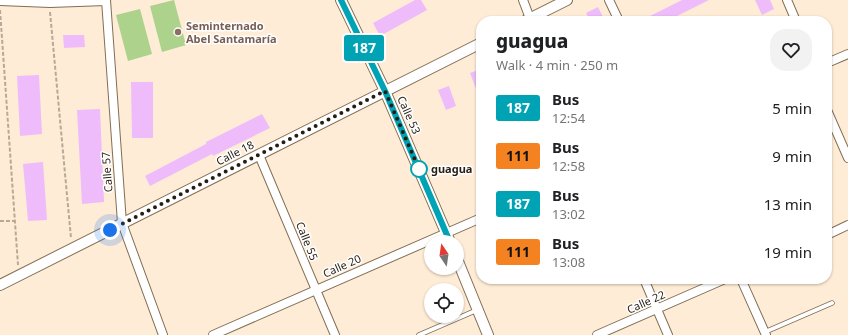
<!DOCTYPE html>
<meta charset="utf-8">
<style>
:root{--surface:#fff;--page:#f2f2f2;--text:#202124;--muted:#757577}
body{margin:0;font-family:"Noto Sans",sans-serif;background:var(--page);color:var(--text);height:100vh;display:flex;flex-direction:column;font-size:15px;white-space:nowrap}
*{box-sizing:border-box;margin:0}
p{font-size:13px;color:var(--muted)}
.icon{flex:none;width:22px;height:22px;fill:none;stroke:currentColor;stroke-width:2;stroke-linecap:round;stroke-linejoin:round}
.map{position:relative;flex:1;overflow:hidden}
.drawer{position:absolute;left:476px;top:16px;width:356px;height:268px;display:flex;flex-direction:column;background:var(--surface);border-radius:16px;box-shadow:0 1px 3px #0004}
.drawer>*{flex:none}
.badge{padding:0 8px;border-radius:3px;font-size:14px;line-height:26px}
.needle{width:26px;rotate:347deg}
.fabs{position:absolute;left:424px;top:235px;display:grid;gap:8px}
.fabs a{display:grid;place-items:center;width:40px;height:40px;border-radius:50%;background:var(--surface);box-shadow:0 1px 3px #0004;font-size:20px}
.you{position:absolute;width:20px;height:20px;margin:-10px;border:3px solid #fff;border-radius:50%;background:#1a73e8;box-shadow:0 0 0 6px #1a73e833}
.map>.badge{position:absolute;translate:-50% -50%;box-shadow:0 0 0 2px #fff}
.round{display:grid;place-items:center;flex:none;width:42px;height:42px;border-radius:16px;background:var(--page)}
.summary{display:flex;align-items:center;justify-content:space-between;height:68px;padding:0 20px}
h1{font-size:19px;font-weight:800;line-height:30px}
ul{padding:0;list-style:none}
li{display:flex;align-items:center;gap:12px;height:48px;padding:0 20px}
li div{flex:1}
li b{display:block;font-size:15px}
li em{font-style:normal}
li .badge{min-width:44px;font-weight:700;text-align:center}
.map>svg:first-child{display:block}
.green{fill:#acd28b}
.building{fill:#eebcfa}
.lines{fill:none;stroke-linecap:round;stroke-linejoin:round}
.service-casing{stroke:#826e55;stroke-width:5.5}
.minor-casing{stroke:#826e55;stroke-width:10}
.tertiary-casing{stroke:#826e55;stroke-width:12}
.path{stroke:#b7a997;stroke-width:2;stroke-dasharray:4 2;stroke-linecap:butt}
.service{stroke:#fff;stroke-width:4}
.minor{stroke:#fff;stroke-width:8}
.tertiary{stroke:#fff;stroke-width:10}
.line-casing{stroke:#fff;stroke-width:9}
.line{stroke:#00a3b4;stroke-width:6}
.walk{stroke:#261e14;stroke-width:4;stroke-dasharray:0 7.2}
.education-dot{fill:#8d6e63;stroke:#fff;stroke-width:1.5}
.stop-dot{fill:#fff;stroke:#00a3b4;stroke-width:2}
.labels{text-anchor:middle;stroke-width:3;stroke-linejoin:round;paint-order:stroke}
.education-label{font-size:11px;font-weight:bold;fill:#785e54;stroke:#fff;text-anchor:start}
.street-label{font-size:11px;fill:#261e14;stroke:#fff}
.stop-label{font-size:11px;font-weight:bold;fill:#261e14;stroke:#fff;text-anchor:start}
</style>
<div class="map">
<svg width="848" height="335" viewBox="0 0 848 335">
<rect width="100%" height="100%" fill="#feecd6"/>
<path class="green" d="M174,0L186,45L162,52L150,6Z
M140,9L152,54L128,61L116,15Z"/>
<path class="building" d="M415,0H421L427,10L380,36L373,23Z
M682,0H709L667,21H640Z
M755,0H770L774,9L762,15Z
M598,7L605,21H590L586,13Z
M63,35H84L85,47L64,48Z
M481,69V99H480L470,73Z
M39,75L42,134L20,136L17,76Z
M131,82H153V138H132Z
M449,86L456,106L446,110L438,90Z
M100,109L104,202L82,204L77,110Z
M262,114L270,128L213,156L212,154L150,186L145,176L206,144V142Z
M43,162L47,220L28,221L23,164Z"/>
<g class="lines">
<g class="service-casing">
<path id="service" d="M765,332L832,303
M419,335L477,310"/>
</g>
<g class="minor-casing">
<path id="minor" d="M106,0L122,223L163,335
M523,0L531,21
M609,0L619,21
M787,0L796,21
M0,1L50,3L106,1
M827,63L848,54
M827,110L848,158
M259,155L335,335
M827,235L848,225
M644,279L668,335
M741,279L766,335
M213,335L481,218
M597,335L725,279"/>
</g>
<g class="tertiary-casing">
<path id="tertiary" d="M341,0L385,91L450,242
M525,21L567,0
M457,259L488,335
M0,285L481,43"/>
</g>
<path class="path" d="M0,10L18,265
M50,12L71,238
M0,221H15"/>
<use href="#service" class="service"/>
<use href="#minor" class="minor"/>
<use href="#tertiary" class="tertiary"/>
</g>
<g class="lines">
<g class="line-casing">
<path id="line" d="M341,0L385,91L450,242"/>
</g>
<use href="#line" class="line"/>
<path class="walk" d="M110,230L385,91L419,169"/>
</g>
<circle class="education-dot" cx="178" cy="32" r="4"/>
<circle class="stop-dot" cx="419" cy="169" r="8"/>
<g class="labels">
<g class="education-label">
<text x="186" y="30">Seminternado<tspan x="186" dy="13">Abel Santamaría</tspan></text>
</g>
<g class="street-label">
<text transform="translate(409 115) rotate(66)" y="4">Calle 53</text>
<text transform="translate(235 153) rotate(-27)" y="4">Calle 18</text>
<text transform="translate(107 172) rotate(-94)" y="4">Calle 57</text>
<text transform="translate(307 241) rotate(68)" y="4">Calle 55</text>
<text transform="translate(342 266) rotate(-24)" y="4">Calle 20</text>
<text transform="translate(646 302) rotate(-24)" y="4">Calle 22</text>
</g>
<g class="stop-label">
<text x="431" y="173">guagua</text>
</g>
</g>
</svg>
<div class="fabs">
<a><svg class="needle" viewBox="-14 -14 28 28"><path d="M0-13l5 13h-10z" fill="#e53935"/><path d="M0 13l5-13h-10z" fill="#757577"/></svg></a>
<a><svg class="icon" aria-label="locate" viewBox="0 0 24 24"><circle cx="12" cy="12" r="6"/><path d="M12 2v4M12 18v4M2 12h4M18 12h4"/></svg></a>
</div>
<div class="you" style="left:110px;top:230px"></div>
<b class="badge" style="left:364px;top:48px;background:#00a3b4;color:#fff">187</b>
<section class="drawer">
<div class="summary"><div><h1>guagua</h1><p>Walk · 4 min · 250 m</p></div><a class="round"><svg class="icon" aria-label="heart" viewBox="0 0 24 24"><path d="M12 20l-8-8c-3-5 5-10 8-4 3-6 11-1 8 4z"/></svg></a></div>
<ul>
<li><span class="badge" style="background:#00a3b4;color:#fff">187</span><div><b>Bus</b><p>12:54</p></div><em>5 min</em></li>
<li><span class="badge" style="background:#f58220;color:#111">111</span><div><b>Bus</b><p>12:58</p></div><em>9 min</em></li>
<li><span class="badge" style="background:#00a3b4;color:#fff">187</span><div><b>Bus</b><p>13:02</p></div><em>13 min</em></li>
<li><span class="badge" style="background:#f58220;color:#111">111</span><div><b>Bus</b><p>13:08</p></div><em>19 min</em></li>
</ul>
</section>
</div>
